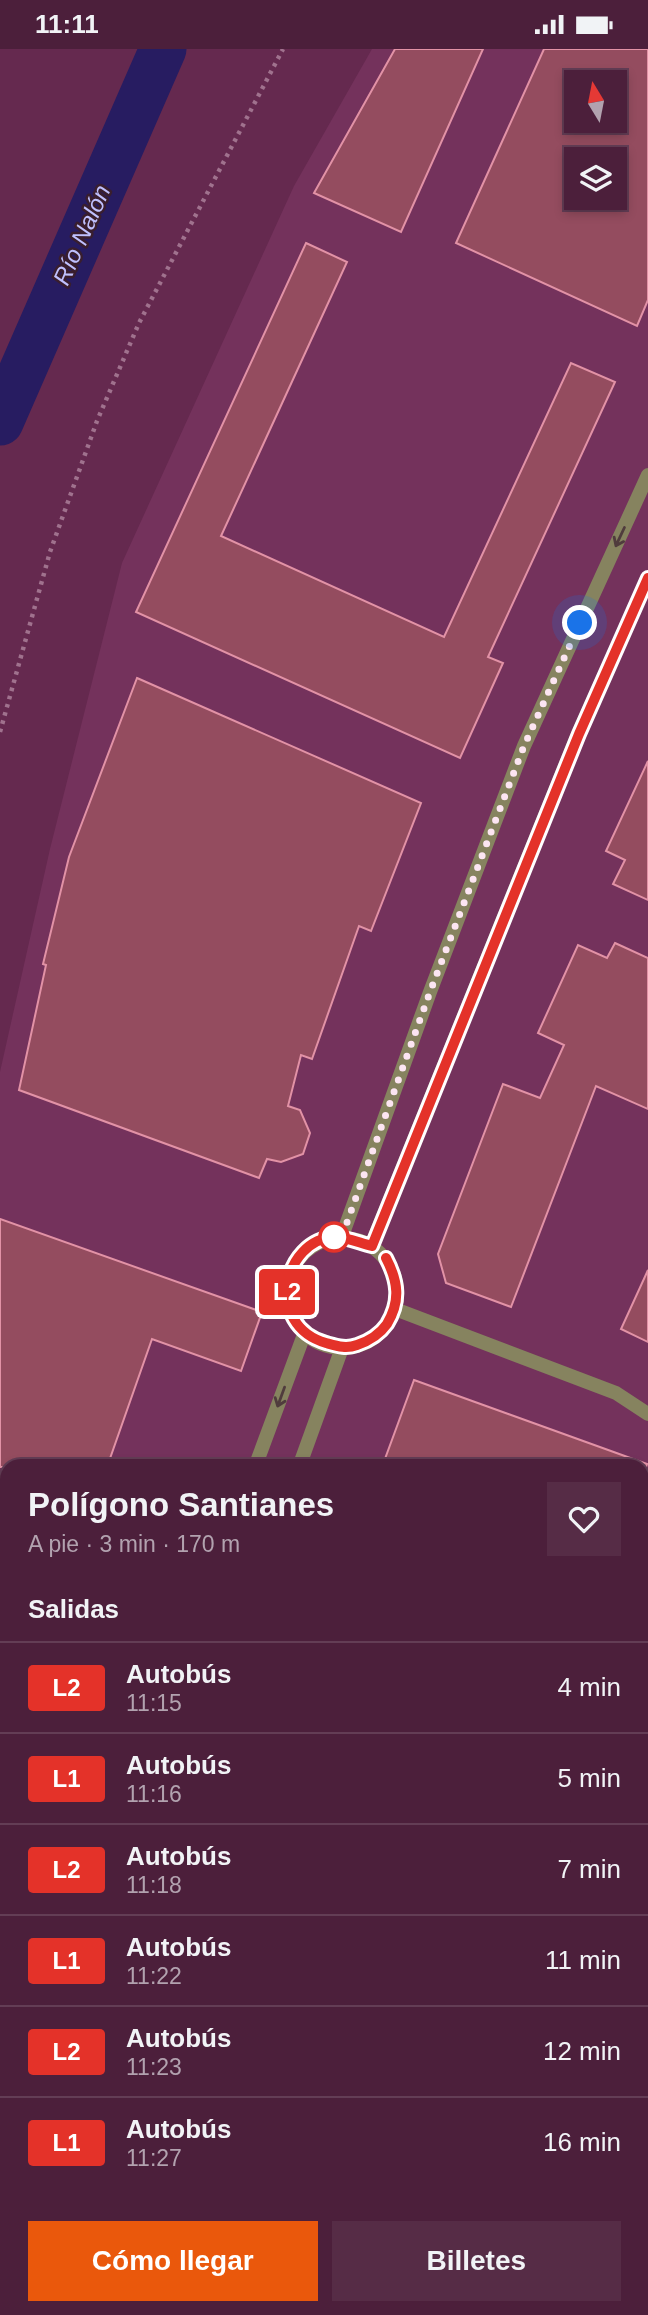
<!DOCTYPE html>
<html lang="es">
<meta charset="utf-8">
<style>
:root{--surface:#4c1f3b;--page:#562c46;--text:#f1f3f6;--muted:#b2a2af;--line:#633d55;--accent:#ea580c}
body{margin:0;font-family:Arial,sans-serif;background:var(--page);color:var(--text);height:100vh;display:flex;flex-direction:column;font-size:26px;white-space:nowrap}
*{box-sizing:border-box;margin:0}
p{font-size:23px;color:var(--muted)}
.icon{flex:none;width:38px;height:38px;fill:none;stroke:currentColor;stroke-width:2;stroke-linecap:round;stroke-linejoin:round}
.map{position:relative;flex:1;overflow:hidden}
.details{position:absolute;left:0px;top:1410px;width:649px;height:856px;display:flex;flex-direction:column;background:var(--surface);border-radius:21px 21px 0 0;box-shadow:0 4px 10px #0003,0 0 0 2px var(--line)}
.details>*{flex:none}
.badge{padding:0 14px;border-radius:5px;font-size:24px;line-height:46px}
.needle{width:46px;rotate:350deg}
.tools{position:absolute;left:564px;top:21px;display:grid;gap:14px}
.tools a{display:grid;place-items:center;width:63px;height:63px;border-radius:0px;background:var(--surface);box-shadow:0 4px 10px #0003,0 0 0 2px var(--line);font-size:35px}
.you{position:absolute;width:35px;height:35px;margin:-18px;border:5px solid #fff;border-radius:50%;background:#1a73e8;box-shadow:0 0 0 10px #1a73e833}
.map>.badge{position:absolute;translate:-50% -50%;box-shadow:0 0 0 4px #fff}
h2{padding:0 28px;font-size:26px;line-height:63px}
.round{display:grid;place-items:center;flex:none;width:74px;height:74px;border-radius:0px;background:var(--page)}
.headline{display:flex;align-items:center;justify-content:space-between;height:119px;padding:0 28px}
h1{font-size:33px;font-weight:600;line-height:52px}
.cta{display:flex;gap:14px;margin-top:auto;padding:14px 28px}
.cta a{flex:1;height:80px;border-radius:0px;background:var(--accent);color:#fff;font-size:28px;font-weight:600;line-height:80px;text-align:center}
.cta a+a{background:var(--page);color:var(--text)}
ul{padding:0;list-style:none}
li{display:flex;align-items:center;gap:21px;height:91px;padding:0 28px;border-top:2px solid var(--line)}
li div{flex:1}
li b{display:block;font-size:26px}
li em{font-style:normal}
li .badge{min-width:77px;font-weight:700;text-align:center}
.status{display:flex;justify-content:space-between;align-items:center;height:49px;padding:0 35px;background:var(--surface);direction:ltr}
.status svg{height:19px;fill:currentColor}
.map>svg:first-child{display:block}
.built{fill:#74325c;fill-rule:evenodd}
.green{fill:#804e6c}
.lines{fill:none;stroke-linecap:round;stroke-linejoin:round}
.river{stroke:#271c61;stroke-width:47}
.building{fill:#944c5f;stroke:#e292a6;stroke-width:2;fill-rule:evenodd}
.path{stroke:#a0728e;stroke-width:4.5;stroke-dasharray:3.5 5;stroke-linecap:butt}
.minor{stroke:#86835f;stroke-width:14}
.tertiary{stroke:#86835f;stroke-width:14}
.oneway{stroke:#503c3d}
.line-casing{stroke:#fff;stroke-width:16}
.line{stroke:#e43229;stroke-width:10}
.walk{stroke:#fce5f2;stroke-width:7;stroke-dasharray:0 12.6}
.stop-dot{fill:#fff;stroke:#e43229;stroke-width:3.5}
.labels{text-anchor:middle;stroke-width:5;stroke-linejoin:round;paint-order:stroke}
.water-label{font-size:24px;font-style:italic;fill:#bfc0fe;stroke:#391e2e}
</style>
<div class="status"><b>11:11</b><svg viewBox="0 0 49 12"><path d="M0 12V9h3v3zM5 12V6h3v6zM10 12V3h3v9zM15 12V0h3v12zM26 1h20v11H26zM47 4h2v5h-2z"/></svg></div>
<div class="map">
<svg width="648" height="2266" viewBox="0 0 648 2266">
<rect width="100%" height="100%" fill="#65294f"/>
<path class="built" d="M372,0H648V1451L642,1464V1418H7V2259H268L263,2266H0V1023L50,800L122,514L294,137ZM576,33H614V72H576ZM576,110H614V149H576Z"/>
<path class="green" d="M648,2201V2266H566L575,2259H642V2205Z"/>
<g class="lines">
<path class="river" d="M0,373L163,0"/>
</g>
<path class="building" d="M395,0H483L401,183L314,144Z
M544,0H648V251L637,277L456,194ZM576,33H614V72H576ZM576,110H614V149H576Z
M306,194L347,213L221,487L444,588L571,314L615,333L488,608L503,614L460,709L136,563Z
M137,629L421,754L371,882L359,877L312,1010L301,1006L288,1057L300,1061L310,1084L303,1105L281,1113L267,1110L259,1129L19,1041L46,916L43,915L69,808Z
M648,712V851L613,835L625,811L606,802Z
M615,894L648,909V1060L596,1037L511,1258L446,1234L438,1205L503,1035L540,1049L564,996L538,984L578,896L607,909Z
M0,1170L262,1263L241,1322L152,1290L107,1418H0Z
M648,1221V1293L621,1280Z
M414,1331L647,1415L646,1418H382Z"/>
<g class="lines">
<path class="path" d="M0,683L50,503L97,372L139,274L283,0
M296,2266L303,2259"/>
<path class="minor" d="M287 1244a55 55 0 1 1 110 0a55 55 0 1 1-110 0Z
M341,1190L430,943L524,697L648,426
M371,1197L578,685L648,529
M395,1260L616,1344L648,1365
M255,1418L305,1283
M299,1418L342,1299
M642,1912L648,1908
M642,2017L648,2024
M0,2123L7,2105
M0,2241L7,2222
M642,2249L648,2243
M623,2266L631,2259"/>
<path class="tertiary" d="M642,1693L648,1683
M438,2266L440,2259"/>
</g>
<defs><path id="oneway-shaft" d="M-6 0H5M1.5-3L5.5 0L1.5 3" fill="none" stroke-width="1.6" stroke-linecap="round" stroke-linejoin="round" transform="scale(1.75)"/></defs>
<g class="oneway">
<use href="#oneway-shaft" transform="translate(620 488) rotate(115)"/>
<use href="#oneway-shaft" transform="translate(281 1348) rotate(110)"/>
</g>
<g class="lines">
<g class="line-casing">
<path id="line" d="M386,1209C398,1232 401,1252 387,1275C380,1285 369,1292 357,1296C346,1300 337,1297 326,1294C264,1276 283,1190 335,1188C346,1188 360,1194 372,1197L579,685L648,529"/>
</g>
<use href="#line" class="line"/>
<path class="walk" d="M334,1188L341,1190L430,943L524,697L580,574"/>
</g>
<circle class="stop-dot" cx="334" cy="1188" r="14"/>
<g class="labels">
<g class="water-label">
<text transform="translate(82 186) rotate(-66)" y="8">Río Nalón</text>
</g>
</g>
</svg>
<div class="tools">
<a><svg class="needle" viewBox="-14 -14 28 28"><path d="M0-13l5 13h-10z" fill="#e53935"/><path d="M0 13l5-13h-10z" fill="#b2a2af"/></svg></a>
<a><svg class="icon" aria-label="layers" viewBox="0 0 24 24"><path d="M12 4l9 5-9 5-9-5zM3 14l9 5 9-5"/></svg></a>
</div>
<div class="you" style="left:580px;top:574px"></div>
<b class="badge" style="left:287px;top:1243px;background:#e43229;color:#fff">L2</b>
<section class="details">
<div class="headline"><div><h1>Polígono Santianes</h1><p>A pie · 3 min · 170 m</p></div><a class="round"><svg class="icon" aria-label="heart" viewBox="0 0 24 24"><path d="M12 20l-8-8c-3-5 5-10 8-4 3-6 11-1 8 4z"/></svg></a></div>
<h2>Salidas</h2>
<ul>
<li><span class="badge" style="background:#e43229;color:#fff">L2</span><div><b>Autobús</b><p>11:15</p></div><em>4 min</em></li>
<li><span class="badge" style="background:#e43229;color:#fff">L1</span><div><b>Autobús</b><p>11:16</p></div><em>5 min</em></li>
<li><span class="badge" style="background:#e43229;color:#fff">L2</span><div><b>Autobús</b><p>11:18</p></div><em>7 min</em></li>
<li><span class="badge" style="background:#e43229;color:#fff">L1</span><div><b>Autobús</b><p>11:22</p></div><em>11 min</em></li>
<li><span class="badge" style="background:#e43229;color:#fff">L2</span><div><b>Autobús</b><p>11:23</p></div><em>12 min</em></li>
<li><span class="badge" style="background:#e43229;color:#fff">L1</span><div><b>Autobús</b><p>11:27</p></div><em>16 min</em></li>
</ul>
<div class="cta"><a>Cómo llegar</a><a>Billetes</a></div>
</section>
</div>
